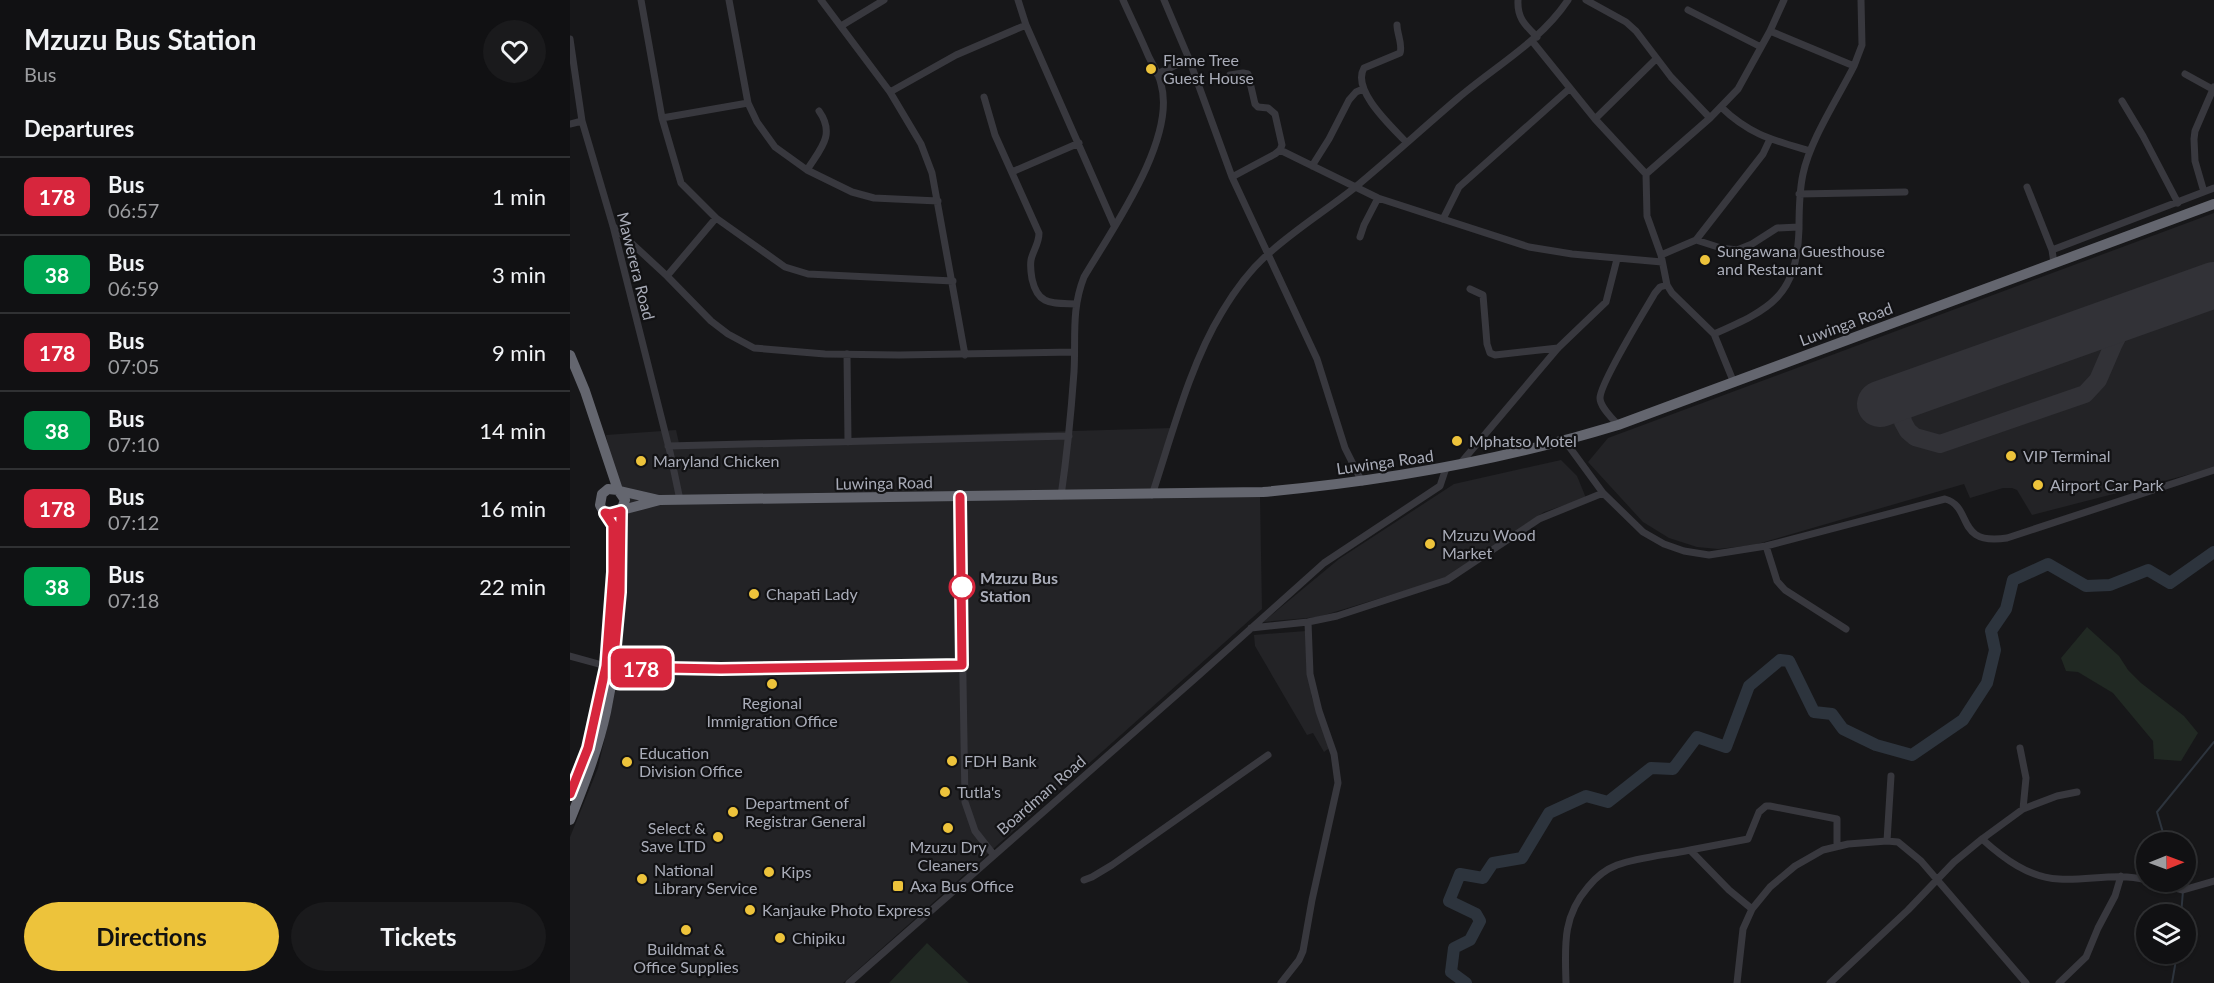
<!DOCTYPE html>
<style>
:root{--surface:#111113;--page:#1a1a1c;--text:#f1f3f6;--muted:#9c9da0;--line:#303133;--accent:#edc33b}
body{margin:0;font-family:Lato,sans-serif;background:var(--page);color:var(--text);height:100vh;display:flex;flex-direction:column;font-size:22px;white-space:nowrap}
*{box-sizing:border-box;margin:0}
p{font-size:20px;color:var(--muted)}
.icon{flex:none;width:33px;height:33px;fill:none;stroke:currentColor;stroke-width:2;stroke-linecap:round;stroke-linejoin:round}
.map{position:relative;flex:1;overflow:hidden}
.side{display:flex;flex-direction:column;background:var(--surface);width:570px}
.side>*{flex:none}
.badge{padding:0 12px;border-radius:9px;font-size:21px;line-height:39px}
.needle{width:39px;rotate:89deg}
.tools{position:absolute;left:1566px;top:832px;display:grid;gap:12px}
.tools a{display:grid;place-items:center;width:60px;height:60px;border-radius:50%;background:var(--surface);box-shadow:0 2px 4px #0004,0 0 0 2px var(--line);font-size:30px}
.map>.badge{position:absolute;translate:-50% -50%;box-shadow:0 0 0 3px #fff}
h2{padding:0 24px;font-size:22px;line-height:54px}
.round{display:grid;place-items:center;flex:none;width:63px;height:63px;border-radius:32px;background:var(--page)}
.head{display:flex;align-items:center;justify-content:space-between;height:102px;padding:0 24px}
h1{font-size:28px;font-weight:700;line-height:45px}
.button{display:flex;gap:12px;margin-top:auto;padding:12px 24px}
.button a{flex:1;height:69px;border-radius:36px;background:var(--accent);color:#111;font-size:24px;font-weight:700;line-height:69px;text-align:center}
.button a+a{background:var(--page);color:var(--text)}
ul{padding:0;list-style:none}
li{display:flex;align-items:center;gap:18px;height:78px;padding:0 24px;border-top:2px solid var(--line)}
li div{flex:1}
li b{display:block;font-size:22px}
li em{font-style:normal}
li .badge{min-width:66px;font-weight:700;text-align:center}
main{display:flex;flex:1;min-height:0}
.map>svg:first-child{display:block}
.built{fill:#232326}
.green{fill:#212923}
.lines{fill:none;stroke-linecap:round;stroke-linejoin:round}
.stream{stroke:#2d343d;stroke-width:2}
.river{stroke:#2d343d;stroke-width:12}
.taxiway{stroke:#323237;stroke-width:18}
.runway{stroke:#323237;stroke-width:46}
.minor{stroke:#38383e;stroke-width:7}
.highway{stroke:#64666f;stroke-width:10}
.line-casing{stroke:#fff;stroke-width:14}
.line{stroke:#d7263d;stroke-width:9}
.poi-dot{fill:#edc33b;stroke:#121214;stroke-width:2}
.stop-dot{fill:#fff;stroke:#d7263d;stroke-width:3}
.labels{text-anchor:middle;stroke-width:4.5;stroke-linejoin:round;paint-order:stroke}
.poi-label{font-size:16px;fill:#a9acb8;stroke:#121214;text-anchor:start}
.street-label{font-size:16px;fill:#a9acb8;stroke:#121214}
.stop-label{font-size:16px;font-weight:bold;fill:#a9acb8;stroke:#121214;text-anchor:start}
</style>
<main>
<section class="side">
<div class="head"><div><h1>Mzuzu Bus Station</h1><p>Bus</p></div><a class="round"><svg class="icon" aria-label="heart" viewBox="0 0 24 24"><path d="M12 20l-8-8c-3-5 5-10 8-4 3-6 11-1 8 4z"/></svg></a></div>
<h2>Departures</h2>
<ul>
<li><span class="badge" style="background:#d7263d;color:#fff">178</span><div><b>Bus</b><p>06:57</p></div><em>1 min</em></li>
<li><span class="badge" style="background:#00a651;color:#fff">38</span><div><b>Bus</b><p>06:59</p></div><em>3 min</em></li>
<li><span class="badge" style="background:#d7263d;color:#fff">178</span><div><b>Bus</b><p>07:05</p></div><em>9 min</em></li>
<li><span class="badge" style="background:#00a651;color:#fff">38</span><div><b>Bus</b><p>07:10</p></div><em>14 min</em></li>
<li><span class="badge" style="background:#d7263d;color:#fff">178</span><div><b>Bus</b><p>07:12</p></div><em>16 min</em></li>
<li><span class="badge" style="background:#00a651;color:#fff">38</span><div><b>Bus</b><p>07:18</p></div><em>22 min</em></li>
</ul>
<div class="button"><a>Directions</a><a>Tickets</a></div>
</section>
<div class="map">
<svg width="1644" height="983" viewBox="0 0 1644 983">
<rect width="100%" height="100%" fill="#171719"/>
<path class="built" d="M1644,213V468L1462,515L1447,490L1442,488H1433L1400,498L1394,484L1184,545L1148,549L1127,547L1099,538L1073,522L1018,462L1038,438Z
M602,428L582,486L583,499L690,496L692,609L273,983H0V837L28,768L49,675L56,585L53,522L36,435L106,430L109,443Z
M991,460L1007,476L1016,498L974,512L877,578L748,617L693,622L769,559L884,484Z
M736,631V661L742,698L762,746L754,752L743,733L737,735L685,646L684,635Z"/>
<path class="green" d="M1517,627L1549,656L1558,670L1571,683L1614,716L1628,733L1611,761L1584,759L1583,741L1543,693L1508,672L1496,671L1491,658Z
M357,943L399,983H319Z"/>
<g class="lines">
<path class="stream" d="M1596,843L1587,812L1644,742
M1611,915L1613,891
M1602,983L1607,954"/>
<path class="river" d="M896,983L881,972L884,948L900,940L910,921L906,914L879,901L890,874L913,878L923,863L952,858L979,813L1016,796L1038,802L1081,768L1103,769L1127,737L1156,747L1179,686L1210,660L1219,661L1244,712L1262,714L1273,729L1306,745L1342,755L1393,720L1417,683L1425,650L1421,631L1436,609L1443,580L1478,564L1516,586L1540,585L1578,570L1600,583L1644,552"/>
<path class="taxiway" d="M1517,330L1534,334L1544,343
M1344,392L1335,407L1332,415L1333,422L1338,431L1345,437L1370,444L1515,394L1528,380L1544,343L1558,316"/>
<path class="runway" d="M1310,404L1644,285"/>
<path class="minor" d="M71,0L92,118L111,183L146,218L215,267L238,274L383,281
M159,0L178,103L187,122L205,147L237,170L282,192L304,198L368,201
M251,0L320,92L351,144L362,173L395,355
M448,0L456,25L544,225
M594,0L619,59L662,177L747,359L775,448L792,482
M948,0C947,18 955,25 967,37
M1016,0L1056,22L1066,31L1101,77L1140,118
M1118,10L1191,47
M827,25C827,34 833,45 830,53L794,68C781,90 822,127 836,142
M271,26L314,0
M0,39L12,121L43,226L100,452L110,500
M962,41L1025,119L1076,174
M1284,66L1292,45L1291,0
M587,74L619,59
M1615,74L1644,90
M660,75L673,73L678,74L685,104L688,107L698,108L705,114L712,145L710,150L705,154L662,177
M320,92L386,55L456,25
M414,97L425,135L469,233C469,244 463,250 461,260C460,266 461,273 462,279C468,306 482,303 506,304
M1552,101L1573,136L1608,203
M1151,107C1180,135 1203,140 1240,151
M92,118L178,103
M1025,119L1086,59
M0,124L12,121
M710,150L808,198L959,247L1002,254L1092,262
M742,166L759,139L779,100L786,92L793,89
M237,170C250,149 266,135 249,111
M442,172L509,143
M1457,187L1482,250
M1634,192L1625,161L1624,139L1625,131L1644,87
M1229,194L1335,192
M873,219L889,187L999,89
M43,226L97,276L141,321L158,334L184,348L255,354L329,355L504,352
M790,237L794,225L808,198
M1126,240L1151,248L1167,250L1182,244L1207,228L1229,227
M1091,255L1126,240L1193,154L1200,139
M1484,263L1482,250L1644,188
M97,276L146,218
M900,289L913,295L917,344L920,353L925,355L988,348
M1144,334C1201,309 1227,296 1229,229C1229,211 1229,192 1233,174C1240,140 1268,98 1284,66L1200,31
M277,354L278,442
M1164,383L1144,334L1102,293L1097,285L1091,255L1077,216L1076,174L1140,118L1168,89L1200,31L1214,0
M1048,425C1042,418 1030,407 1030,398C1030,383 1075,310 1085,293L1090,287L1097,285
M995,441L1033,493L1073,532L1094,544L1114,551L1139,555L1196,546L1375,499C1404,507 1384,546 1437,538L1644,470
M98,446L499,436
M889,465L988,348L1036,302L1047,259
M582,495C601,438 620,364 652,312C664,292 679,271 697,255C723,231 755,211 783,189C818,160 852,129 887,99C924,67 970,42 998,0
M491,496C497,455 501,414 504,372C506,338 501,310 514,277C541,231 607,139 591,84C589,74 582,64 578,55C570,36 561,18 553,0
M390,497L395,802L405,831L423,854
M1196,546L1207,581L1215,590L1276,629
M681,628L738,622L767,616L877,580L969,519L1033,493
M0,656L36,666
M43,667L151,668L392,665
M1450,748L1456,778L1453,809
M1412,839C1433,858 1459,878 1489,879C1518,881 1547,872 1576,880
M1317,841L1321,776
M1120,850L1178,839L1189,812L1196,806H1200L1267,819V846
M514,880L522,877L542,865L698,755
M1582,882L1613,890L1644,881
M279,983L629,675L754,563L870,486L876,468
M711,983L729,960L733,951L742,900L768,783L764,754L749,711L740,674L738,622
M996,983C995,946 992,917 1018,887C1026,877 1034,870 1047,865C1070,857 1096,855 1120,850L1159,890L1182,909
M1167,983L1173,929L1182,909L1200,887L1225,866L1253,850L1278,844L1317,841L1328,842L1351,861L1456,983
M1260,983L1338,910L1384,862L1412,839L1453,809L1487,796L1507,792
M1489,983L1516,957L1528,928L1545,896L1551,876"/>
<path class="highway" d="M0,355L15,391L48,490L55,500L51,511C42,516 34,515 30,505L32,494L38,489L48,490
M50,491L89,500
M52,510L90,500L693,492C816,481 930,461 1048,425L1644,204
M0,794L18,748L36,666L43,572V525L35,513
M0,820C14,785 28,749 36,712C50,646 50,578 51,511"/>
</g>
<g class="lines">
<g class="line-casing">
<path id="line" d="M0,794L18,748L36,666L43,572V525L35,513L40,514L51,511L50,592L43,667L151,669L392,665L390,497"/>
</g>
<use href="#line" class="line"/>
</g>
<g class="poi-dot">
<circle cx="581" cy="69" r="6"/>
<circle cx="1135" cy="260" r="6"/>
<circle cx="887" cy="441" r="6"/>
<circle cx="1441" cy="456" r="6"/>
<circle cx="71" cy="461" r="6"/>
<circle cx="1468" cy="485" r="6"/>
<circle cx="860" cy="544" r="6"/>
<circle cx="184" cy="594" r="6"/>
<circle cx="202" cy="684" r="6"/>
<circle cx="382" cy="761" r="6"/>
<circle cx="57" cy="762" r="6"/>
<circle cx="375" cy="792" r="6"/>
<circle cx="163" cy="812" r="6"/>
<circle cx="378" cy="828" r="6"/>
<circle cx="148" cy="837" r="6"/>
<circle cx="199" cy="872" r="6"/>
<circle cx="72" cy="879" r="6"/>
<rect x="322" y="880" width="12" height="12" rx="3"/>
<circle cx="180" cy="910" r="6"/>
<circle cx="116" cy="930" r="6"/>
<circle cx="210" cy="938" r="6"/>
</g>
<circle class="stop-dot" cx="392" cy="587" r="12"/>
<g class="labels">
<g class="poi-label">
<text x="593" y="66">Flame Tree<tspan x="593" dy="18">Guest House</tspan></text>
<text x="1147" y="257">Sungawana Guesthouse<tspan x="1147" dy="18">and Restaurant</tspan></text>
<text x="899" y="447">Mphatso Motel</text>
<text x="1453" y="462">VIP Terminal</text>
<text x="83" y="467">Maryland Chicken</text>
<text x="1480" y="491">Airport Car Park</text>
<text x="872" y="541">Mzuzu Wood<tspan x="872" dy="18">Market</tspan></text>
<text x="196" y="600">Chapati Lady</text>
<text x="202" y="709" text-anchor="middle">Regional<tspan x="202" dy="18">Immigration Office</tspan></text>
<text x="69" y="759">Education<tspan x="69" dy="18">Division Office</tspan></text>
<text x="394" y="767">FDH Bank</text>
<text x="387" y="798">Tutla's</text>
<text x="175" y="809">Department of<tspan x="175" dy="18">Registrar General</tspan></text>
<text x="136" y="834" text-anchor="end">Select &amp;<tspan x="136" dy="18">Save LTD</tspan></text>
<text x="378" y="853" text-anchor="middle">Mzuzu Dry<tspan x="378" dy="18">Cleaners</tspan></text>
<text x="84" y="876">National<tspan x="84" dy="18">Library Service</tspan></text>
<text x="211" y="878">Kips</text>
<text x="340" y="892">Axa Bus Office</text>
<text x="192" y="916">Kanjauke Photo Express</text>
<text x="222" y="944">Chipiku</text>
<text x="116" y="955" text-anchor="middle">Buildmat &amp;<tspan x="116" dy="18">Office Supplies</tspan></text>
</g>
<g class="street-label">
<text transform="translate(66 266) rotate(76)" y="6">Mawerera Road</text>
<text transform="translate(1276 324) rotate(-20)" y="6">Luwinga Road</text>
<text transform="translate(815 462) rotate(-8)" y="6">Luwinga Road</text>
<text transform="translate(314 483) rotate(-1)" y="6">Luwinga Road</text>
<text transform="translate(471 795) rotate(-41)" y="6">Boardman Road</text>
</g>
<g class="stop-label">
<text x="410" y="584">Mzuzu Bus<tspan x="410" dy="18">Station</tspan></text>
</g>
</g>
</svg>
<div class="tools">
<a><svg class="needle" viewBox="-14 -14 28 28"><path d="M0-13l5 13h-10z" fill="#e53935"/><path d="M0 13l5-13h-10z" fill="#9c9da0"/></svg></a>
<a><svg class="icon" aria-label="layers" viewBox="0 0 24 24"><path d="M12 4l9 5-9 5-9-5zM3 14l9 5 9-5"/></svg></a>
</div>
<b class="badge" style="left:71px;top:668px;background:#d7263d;color:#fff">178</b>
</div>
</main>
